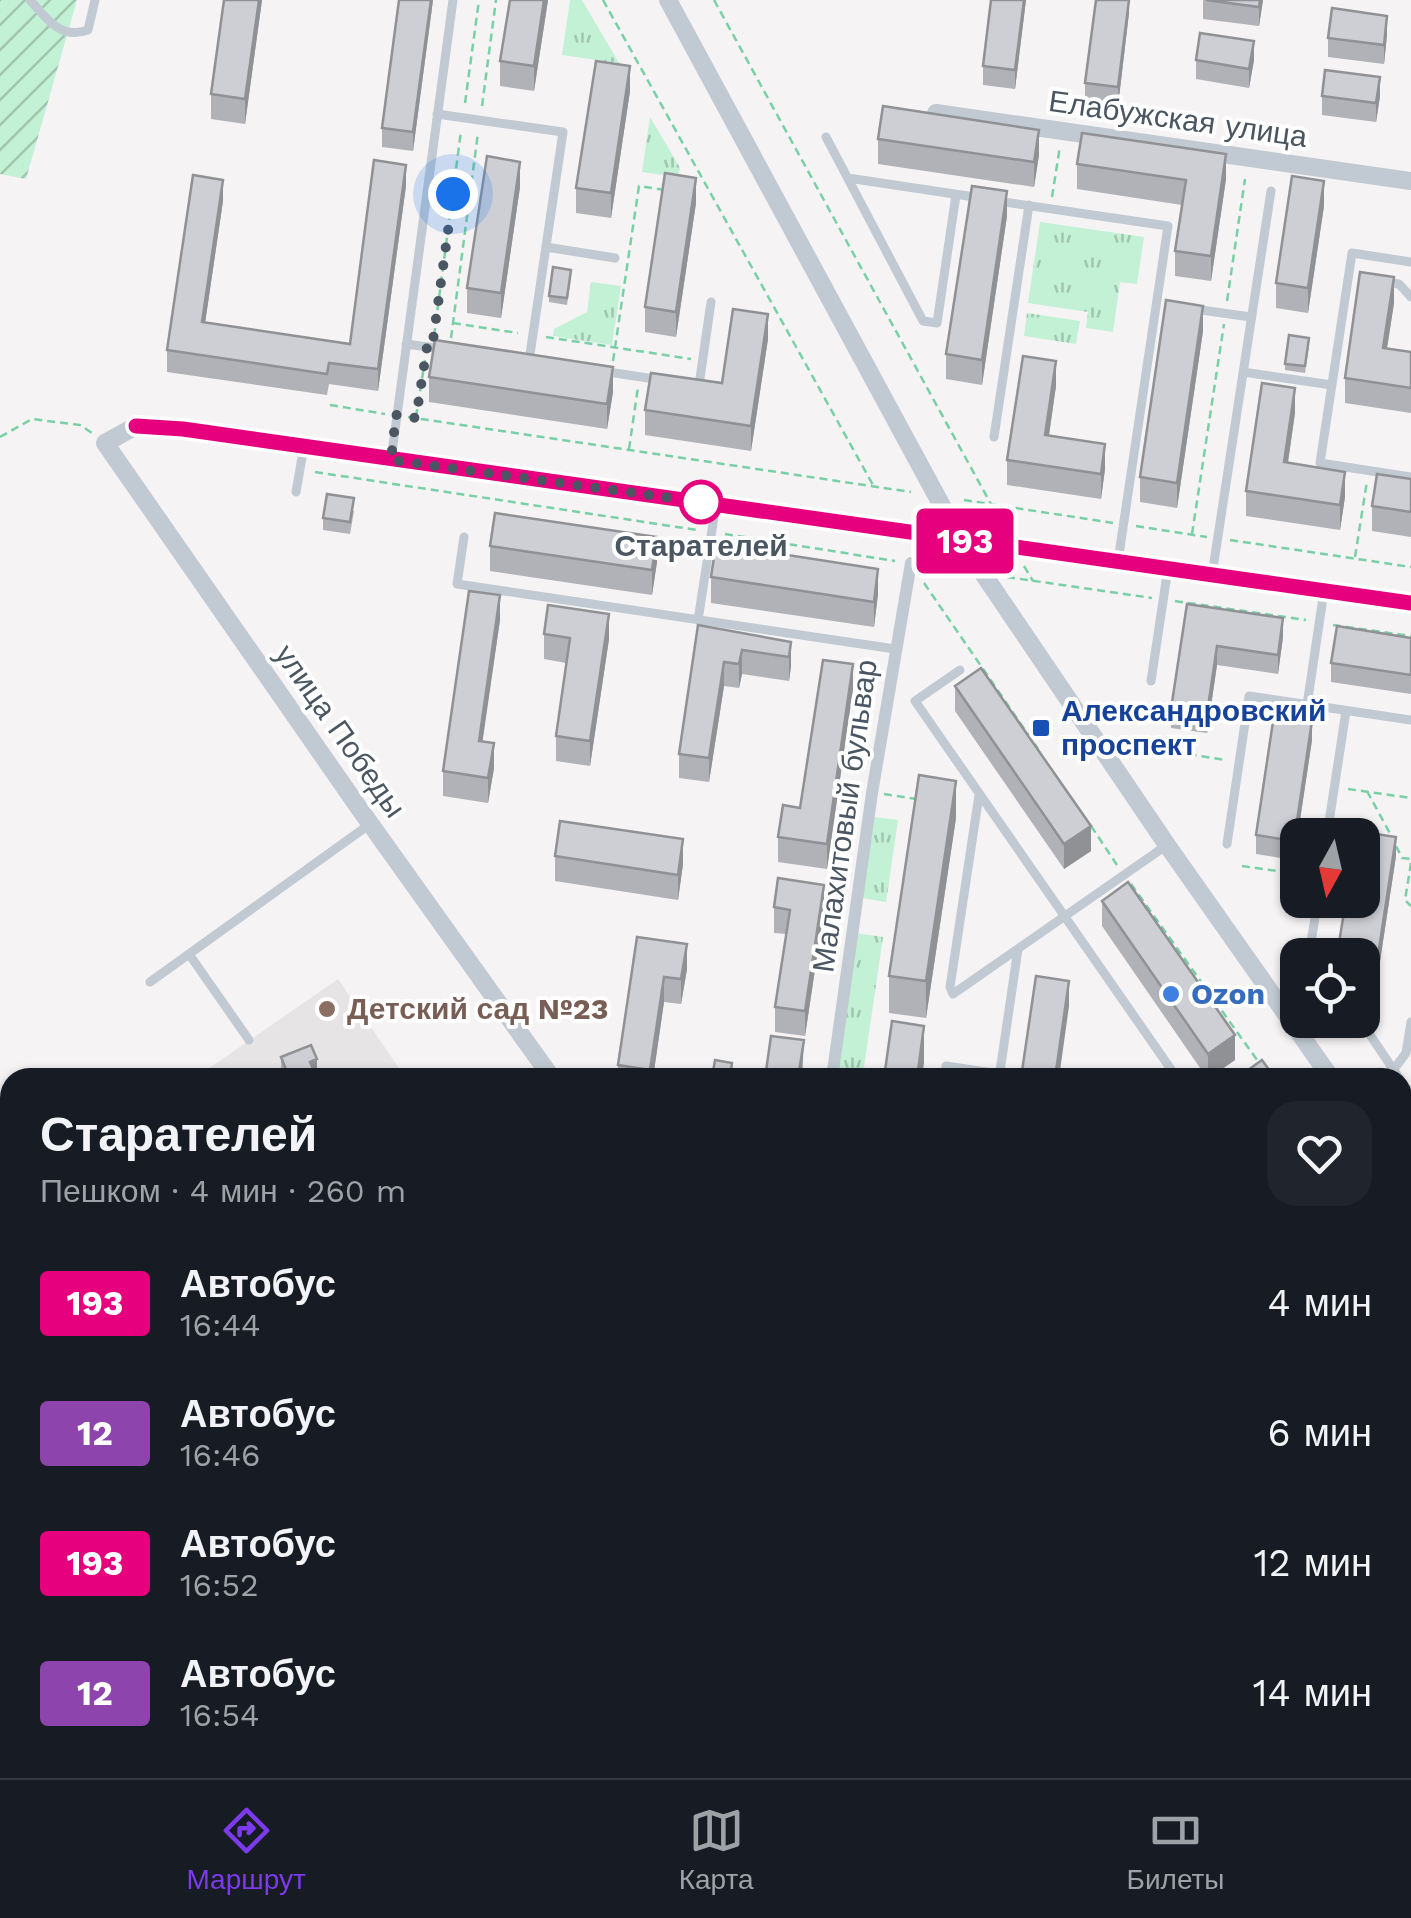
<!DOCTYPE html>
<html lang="ru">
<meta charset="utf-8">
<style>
:root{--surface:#171b24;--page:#20242c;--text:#f1f3f6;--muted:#9ea1a6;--line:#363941;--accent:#7c3aed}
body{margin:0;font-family:"Work Sans",sans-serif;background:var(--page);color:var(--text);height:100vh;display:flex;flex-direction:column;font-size:38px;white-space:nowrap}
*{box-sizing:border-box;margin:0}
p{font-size:32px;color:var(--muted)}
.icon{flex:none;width:55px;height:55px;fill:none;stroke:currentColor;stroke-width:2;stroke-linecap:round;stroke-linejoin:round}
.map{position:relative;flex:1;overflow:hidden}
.drawer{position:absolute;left:0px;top:1068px;width:1412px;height:712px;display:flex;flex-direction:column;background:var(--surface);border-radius:30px 30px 0 0;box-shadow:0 2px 8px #0004}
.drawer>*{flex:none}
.badge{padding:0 20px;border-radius:8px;font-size:35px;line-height:65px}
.needle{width:65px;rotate:188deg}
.fabs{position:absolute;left:1280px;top:818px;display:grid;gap:20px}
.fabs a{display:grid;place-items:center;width:100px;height:100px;border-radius:20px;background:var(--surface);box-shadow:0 2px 8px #0004;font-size:50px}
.you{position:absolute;width:50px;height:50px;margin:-25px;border:8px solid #fff;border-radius:50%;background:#1a73e8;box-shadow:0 0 0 15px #1a73e833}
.map>.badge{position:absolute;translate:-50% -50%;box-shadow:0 0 0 5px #fff}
.round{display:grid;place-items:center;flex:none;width:105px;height:105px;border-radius:30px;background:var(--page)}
.headline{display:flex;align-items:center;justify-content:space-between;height:170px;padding:0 40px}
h1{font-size:48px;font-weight:600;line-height:75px}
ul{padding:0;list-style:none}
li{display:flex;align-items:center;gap:30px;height:130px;padding:0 40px}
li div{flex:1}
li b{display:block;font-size:38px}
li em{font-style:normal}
li .badge{min-width:110px;font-weight:700;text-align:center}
.menu{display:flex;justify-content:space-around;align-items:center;height:140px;border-top:2px solid var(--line);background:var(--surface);font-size:28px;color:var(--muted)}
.menu a{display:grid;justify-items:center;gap:5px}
.menu .current{color:var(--accent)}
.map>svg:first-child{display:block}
.education{fill:#e6e4e5}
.park{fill:url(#park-tufts)}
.garden{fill:url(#garden-furrows)}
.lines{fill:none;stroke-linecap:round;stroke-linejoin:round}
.path{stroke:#7ad0a6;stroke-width:2.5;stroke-dasharray:8 5;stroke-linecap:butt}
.service{stroke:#c1cad2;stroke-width:9}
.pedestrian{stroke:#c1cad2;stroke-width:12}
.minor{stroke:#c1cad2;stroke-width:18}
.wall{fill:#b0b2b7}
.shaded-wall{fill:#909195}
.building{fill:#cdcfd5;stroke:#909195;stroke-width:2.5}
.line-casing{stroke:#fff;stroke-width:22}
.line{stroke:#e6007e;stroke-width:15}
.walk{stroke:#4a5661;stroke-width:10;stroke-dasharray:0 18}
.stop-dot{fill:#fff;stroke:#e6007e;stroke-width:5}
.transit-dot{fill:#1a4fb4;stroke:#fff;stroke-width:4}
.shop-dot{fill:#3f7fe0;stroke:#fff;stroke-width:4}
.education-dot{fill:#8d6e63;stroke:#fff;stroke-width:4}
.labels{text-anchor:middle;stroke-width:8;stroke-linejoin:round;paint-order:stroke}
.street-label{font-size:30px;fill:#4a5661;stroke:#fff}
.stop-label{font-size:30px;font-weight:bold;fill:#4a5661;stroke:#fff}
.transit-label{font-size:30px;font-weight:bold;fill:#164399;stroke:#fff;text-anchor:start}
.shop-label{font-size:30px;font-weight:bold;fill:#366cbe;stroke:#fff;text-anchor:start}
.education-label{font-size:30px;font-weight:bold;fill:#785e54;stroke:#fff;text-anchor:start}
</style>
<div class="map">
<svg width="1411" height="1778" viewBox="0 0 1411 1778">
<defs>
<pattern id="park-tufts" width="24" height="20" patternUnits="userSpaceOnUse" patternTransform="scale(2.5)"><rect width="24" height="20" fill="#c3f1d5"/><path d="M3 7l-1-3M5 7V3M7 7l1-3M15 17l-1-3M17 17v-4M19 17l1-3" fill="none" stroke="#a0c6b0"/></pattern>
<pattern id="garden-furrows" width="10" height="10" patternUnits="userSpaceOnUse" patternTransform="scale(2.5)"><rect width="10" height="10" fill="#c3f1d5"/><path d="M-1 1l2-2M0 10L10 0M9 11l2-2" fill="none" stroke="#a0c6b0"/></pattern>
</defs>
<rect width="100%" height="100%" fill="#f5f3f3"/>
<path class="education" d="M338,979L405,1077L195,1078Z
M10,1405V1551L0,1537V1412Z"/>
<path class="park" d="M570,0H582L619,63L562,55Z
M650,117L680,168L678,177L642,172Z
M1040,222L1144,237L1137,284L1120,282L1113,332L1086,328L1088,312L1028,303Z
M591,282L621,286L612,345L553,336L554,329L587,312Z
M1027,313L1080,321L1076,344L1024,336Z
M874,817L898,820L886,902L862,898Z
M856,933L883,937L864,1067L851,1075L835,1073Z"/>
<path class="garden" d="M0,0H77L26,179L0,174Z"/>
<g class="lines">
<path class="path" d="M603,0L873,485
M714,0L1003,526
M465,103L479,0
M482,106L496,0
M1052,197L1060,146
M1227,301L1245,179
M453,323L518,333
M434,336L461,131
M546,337L691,359
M451,338L478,133
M613,361L639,186L664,190
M330,405L385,414
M408,417L911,492
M416,417L425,360
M0,437L32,419L80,425L92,433
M629,449L638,387
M315,472L697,530
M964,500L1113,523
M1136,526L1207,537
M725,534L895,561
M1192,534L1224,324
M1230,540L1411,567
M1355,557L1367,481
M928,565L959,569
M1024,566L1033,581
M1007,577L1152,598
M924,583L1038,749
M1175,601L1306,620
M1333,625L1411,636
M1163,750L1225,760
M1348,789L1411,798
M1367,791L1393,839
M884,794L916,799
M1091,826L1117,865
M1396,846L1402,858L1411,859
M1411,863L1405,900L1411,906
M1242,866L1298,874
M1131,884L1260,1064"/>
<path class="service" d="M30,0C46,18 60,40 88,30L95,0
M437,114L563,132L529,361
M826,137L923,321L937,323L956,195
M848,178L981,198
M997,201L1168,226L1118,561
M546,247L615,258
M1411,262L1352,253L1320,463L1411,477
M1385,282L1399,284L1411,297
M1194,309L1251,317
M406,344L443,349
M602,371L661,380
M1243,372L1332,385
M696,385H699L711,302
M994,437L1029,205
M391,460L453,0
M296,492L304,446
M464,537L457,584L895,649
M1212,575L1271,191
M698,620L716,504
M960,670L915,701L1177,1078
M1151,681L1168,568
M1307,705L1324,591
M979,795L950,987L953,994L1167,845
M1327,835L1346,711
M1227,844L1249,696L1411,720
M189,954L249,1040
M1315,955L1310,948L1318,900
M150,982L370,824
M1360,1020L1399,1078
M1394,1069L1406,1053L1411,1022
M945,1078L946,1066L999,1074
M999,1078L1018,949
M1402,1082L1411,1095
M1031,1770L1036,1778
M219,1778L231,1770"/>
<path class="pedestrian" d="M832,1078L872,793L911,563"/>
<path class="minor" d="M668,0L961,541L1167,845L1331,1078
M936,113L1411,181
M552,1078L359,808L105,443L136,426L183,429L1411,603
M1402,1177L1411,1189
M1402,1285L1411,1279
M699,1778L711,1770"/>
</g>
<path class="wall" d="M224,0H262L245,124L211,119V94Z
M433,0L413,151L382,147V128Z
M548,0L534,91L500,86V61Z
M991,0H1026L1015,89L983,85V66Z
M1203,0H1263L1259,26L1203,19Z
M1129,13L1118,106L1085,101V83Z
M1387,35L1384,64L1328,57V38Z
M1196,60H1254L1249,88L1196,79Z
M630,91L611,218L576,213V188Z
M1322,96H1380L1376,122L1322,115Z
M878,139L1039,155L1034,187L878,164Z
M1077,164L1226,179L1211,281L1175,276V251L1182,205L1077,189Z
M406,186L378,391L329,384L327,395L167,372V350L223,201L205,323L350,344Z
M520,187L501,318L467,313V288Z
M696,203L676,337L645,332V307Z
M1324,206L1308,313L1276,308V283Z
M1007,216L982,385L946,379V354Z
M571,276L567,305L549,302V296Z
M1394,303L1387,349L1411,352V413L1345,403V378Z
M1203,331L1177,508L1140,502V477Z
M768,339L751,451L645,435V410L722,383Z
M1309,345L1305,373L1285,370V364Z
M429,377L613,392L607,429L429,402Z
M1056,386L1049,436L1105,469L1101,499L1007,485V460Z
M1295,413L1288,463L1345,497L1340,530L1246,516V491Z
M1411,479V537L1372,531V506Z
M354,511L350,534L323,530V518Z
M490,546L657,562L652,595L490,571Z
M711,577L878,594L874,627L711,603Z
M1187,604L1283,637L1278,674L1217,665L1207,733L1171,728V709Z
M500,620L482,741L494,768L488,803L443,796V771Z
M698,625L791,642V666L789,681L742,674L739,688L724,686L709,782L679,778V754Z
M544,634L609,639L590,766L556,761V736L566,663L544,659Z
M1411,638V694L1331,682V663Z
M955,686L1091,851L1064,869L955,711Z
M853,689L827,869L778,862V837L800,808Z
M1312,740L1294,860L1256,854V835Z
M956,818L926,1018L889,1013V976Z
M555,856L683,864L678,900L555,881Z
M1396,856L1377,981L1362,979V955Z
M1102,901L1235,1060L1210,1078H1207L1102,926Z
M774,907L824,910L805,1036L775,1032V1007L786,934L774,933Z
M637,937L687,969L681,1004L664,1002L653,1078H618V1065Z
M281,1057L317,1078L281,1075Z"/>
<path class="shaded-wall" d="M259,0H262L245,124V99Z
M431,0H433L413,151V132Z
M544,0H548L534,91V66Z
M1024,0H1026L1015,89V70Z
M1129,0V13L1118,106V87Z
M1260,0H1263L1259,26V7Z
M1387,16V35L1384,64V45Z
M1254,41V60L1249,88V69Z
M630,66V91L611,218V193Z
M1380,77V96L1376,122V103Z
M1039,130V155L1034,187V162Z
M1226,154V179L1211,281V256Z
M520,162V187L501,318V293Z
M406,165V186L378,391V369Z
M696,178V203L676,337V312Z
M223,180V201L202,344V322Z
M1324,181V206L1308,313V288Z
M1007,191V216L982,385V360Z
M1394,277V303L1383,373V348Z
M1203,306V331L1177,508V483Z
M768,314V339L751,451V426Z
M1056,361V386L1045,461V435Z
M613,367V392L607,429V404Z
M1295,388V413L1284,488V462Z
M1105,444V469L1101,499V474Z
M1345,472V497L1340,530V505Z
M657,537V562L652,595V570Z
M878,569V594L874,627V602Z
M500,595V620L479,766V741Z
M609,614V639L590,766V741Z
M1283,618V637L1278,674V655Z
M791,642V666L789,681V657Z
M1217,646V665L1207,733V714Z
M742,650V674L739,688V664Z
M724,662V686L709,782V758Z
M853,664V689L827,869V844Z
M1312,721V740L1294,860V841Z
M494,743V768L488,803V778Z
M956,781V818L926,1018V981Z
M1091,826V851L1064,869V844Z
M1396,837V856L1377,981V962Z
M683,839V864L678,900V875Z
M824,885V910L805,1036V1011Z
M687,944V969L681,1004V979Z
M664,977V1002L653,1078H650Z
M1069,981V1006L1059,1078H1055Z
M924,1026V1063L922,1078H917Z
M1235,1035V1060L1208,1078V1054Z
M804,1040L802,1078H798Z
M317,1059V1078L310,1062Z
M1411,1392V1417L1402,1423V1398Z"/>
<path class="building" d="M224,0H259L245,99L211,94Z
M399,0H431L413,132L382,128Z
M510,0H544L534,66L500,61Z
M991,0H1024L1015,70L983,66Z
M1096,0H1129L1118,87L1085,83Z
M1206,0H1260L1259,7Z
M1332,8L1387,16L1384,45L1328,38Z
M1200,33L1254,41L1249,69L1196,60Z
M596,61L630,66L611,193L576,188Z
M1325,70L1380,77L1376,103L1322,96Z
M883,106L1039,130L1034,162L878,139Z
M1082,133L1226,154L1211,256L1175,251L1186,180L1077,164Z
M487,156L520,162L501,293L467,288Z
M374,160L406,165L378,369L329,363L327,374L167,350L193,175L223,180L202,322L350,344Z
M665,173L696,178L676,312L645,307Z
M1292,176L1324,181L1308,288L1276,283Z
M972,186L1007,191L982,360L946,354Z
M553,267L571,270L567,298L549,296Z
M1360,272L1394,277L1383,348L1411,352V388L1345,378Z
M1166,300L1203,306L1177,483L1140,477Z
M733,309L768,314L751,426L645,410L651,373L722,383Z
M1289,335L1309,338L1305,366L1285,364Z
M435,340L613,367L607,404L429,377Z
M1023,356L1056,361L1045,435L1105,444L1101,474L1007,460Z
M1262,383L1295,388L1284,462L1345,472L1340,505L1246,491Z
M1377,474L1411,479V512L1372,506Z
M327,494L354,498L350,522L323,518Z
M495,513L657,537L652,570L490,546Z
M716,544L878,569L874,602L711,577Z
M469,591L500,595L479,741L494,743L488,778L443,771Z
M1187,604L1283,618L1278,655L1217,646L1207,714L1171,709Z
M548,605L609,614L590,741L556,736L570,638L544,634Z
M698,625L791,642L789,657L742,650L739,664L724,662L709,758L679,754Z
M1337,626L1411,638V675L1331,663Z
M823,660L853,664L827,844L778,837L783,805L800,808Z
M981,668L1091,826L1064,844L955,686Z
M1274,715L1312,721L1294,841L1256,835Z
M919,775L956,781L926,981L889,976Z
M560,821L683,839L678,875L555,856Z
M1356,831L1396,837L1377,962L1362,960V955H1337L1346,900H1362V835H1355Z
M778,878L824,885L805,1011L775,1007L790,910L774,907Z
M1128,882L1235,1035L1208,1054L1102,901Z
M637,937L687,944L681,979L664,977L650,1070L618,1065Z
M1036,976L1069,981L1055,1078H1021Z
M892,1021L924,1026L917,1078H884Z
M771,1036L804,1040L798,1078H765Z
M311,1045L317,1059L310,1062L317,1078H274L287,1072L281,1057Z
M715,1060L732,1063L730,1078H712Z
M1262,1060L1275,1078H1237Z
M1411,1339V1392L1402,1398V1344Z"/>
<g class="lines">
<g class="line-casing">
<path id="line" d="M136,426L183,429L1411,603"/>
</g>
<use href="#line" class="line"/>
<path class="walk" d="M453,194L432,348L427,347L416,418L396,415L391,460L701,502"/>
</g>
<circle class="stop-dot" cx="701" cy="502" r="20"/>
<rect class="transit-dot" x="1031" y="718" width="20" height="20" rx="5"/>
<circle class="shop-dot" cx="1171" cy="994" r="10"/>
<circle class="education-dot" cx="327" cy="1009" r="10"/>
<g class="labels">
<g class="street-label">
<text transform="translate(1178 119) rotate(8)" y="10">Елабужская улица</text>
<text transform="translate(340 731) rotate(55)" y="10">улица Победы</text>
<text transform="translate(845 816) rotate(-82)" y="10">Малахитовый бульвар</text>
</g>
<g class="stop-label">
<text x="701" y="556">Старателей</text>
</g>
<g class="transit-label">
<text x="1061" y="721">Александровский<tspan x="1061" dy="34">проспект</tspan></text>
</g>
<g class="shop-label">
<text x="1191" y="1004">Ozon</text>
</g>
<g class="education-label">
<text x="347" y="1019">Детский сад №23</text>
</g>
</g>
</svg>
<div class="fabs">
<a><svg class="needle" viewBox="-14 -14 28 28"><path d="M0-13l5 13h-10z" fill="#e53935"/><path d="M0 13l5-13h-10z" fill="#9ea1a6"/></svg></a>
<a><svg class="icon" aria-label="locate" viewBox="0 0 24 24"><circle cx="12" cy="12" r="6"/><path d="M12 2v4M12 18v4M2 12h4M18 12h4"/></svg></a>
</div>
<div class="you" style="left:453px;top:194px"></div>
<b class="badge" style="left:965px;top:541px;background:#e6007e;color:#fff">193</b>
<section class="drawer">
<div class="headline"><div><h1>Старателей</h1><p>Пешком · 4 мин · 260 m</p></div><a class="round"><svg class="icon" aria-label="heart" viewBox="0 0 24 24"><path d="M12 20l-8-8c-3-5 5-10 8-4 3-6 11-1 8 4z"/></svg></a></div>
<ul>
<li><span class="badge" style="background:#e6007e;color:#fff">193</span><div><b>Автобус</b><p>16:44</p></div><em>4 мин</em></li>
<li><span class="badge" style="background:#8e44ad;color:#fff">12</span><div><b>Автобус</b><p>16:46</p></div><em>6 мин</em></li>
<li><span class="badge" style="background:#e6007e;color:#fff">193</span><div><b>Автобус</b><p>16:52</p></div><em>12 мин</em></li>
<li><span class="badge" style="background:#8e44ad;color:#fff">12</span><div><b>Автобус</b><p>16:54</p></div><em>14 мин</em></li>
</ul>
</section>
</div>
<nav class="menu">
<a class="current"><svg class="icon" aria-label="directions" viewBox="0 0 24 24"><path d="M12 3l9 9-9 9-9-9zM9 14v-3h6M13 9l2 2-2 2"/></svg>Маршрут</a>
<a><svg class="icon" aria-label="map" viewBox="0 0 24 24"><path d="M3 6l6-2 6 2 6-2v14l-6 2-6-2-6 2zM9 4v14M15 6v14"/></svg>Карта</a>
<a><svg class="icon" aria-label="tickets" viewBox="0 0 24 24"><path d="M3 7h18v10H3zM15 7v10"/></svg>Билеты</a>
</nav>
